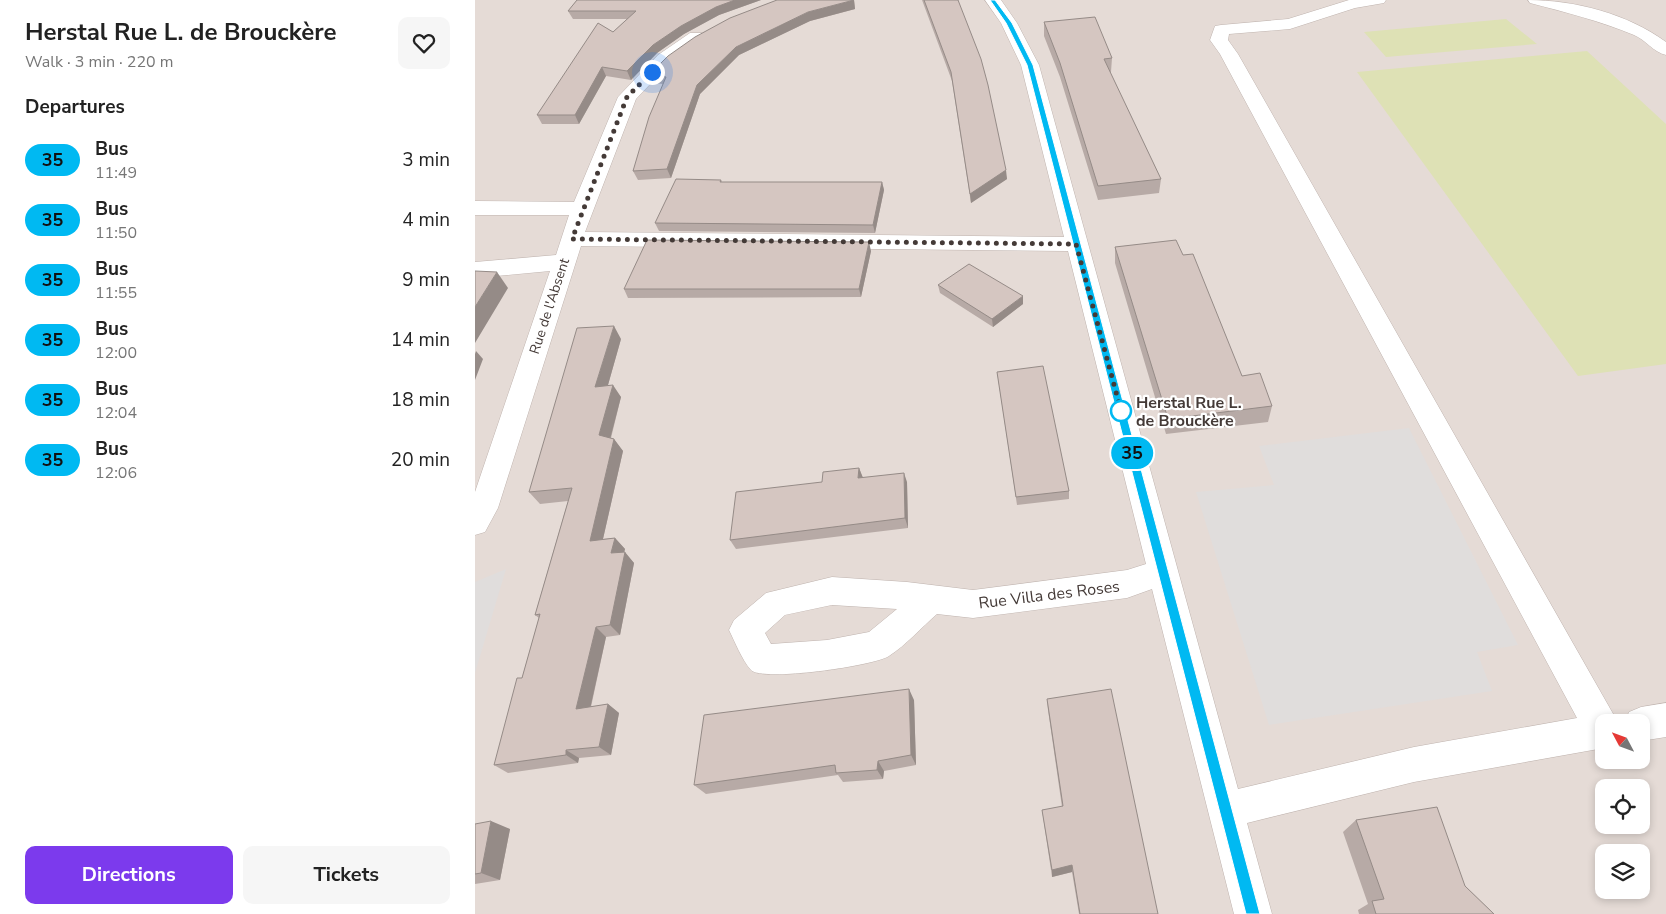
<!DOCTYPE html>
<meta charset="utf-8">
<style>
:root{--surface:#fff;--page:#f6f6f6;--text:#222;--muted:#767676;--accent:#7c3aed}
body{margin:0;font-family:"Nunito Sans",sans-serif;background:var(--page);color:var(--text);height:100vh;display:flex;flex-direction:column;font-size:19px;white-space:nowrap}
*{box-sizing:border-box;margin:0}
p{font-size:16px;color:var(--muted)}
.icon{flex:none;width:28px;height:28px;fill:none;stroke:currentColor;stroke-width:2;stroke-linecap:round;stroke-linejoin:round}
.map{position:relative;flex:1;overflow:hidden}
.details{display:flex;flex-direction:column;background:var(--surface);width:475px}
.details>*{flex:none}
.badge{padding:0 10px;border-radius:16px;font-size:18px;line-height:32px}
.needle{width:32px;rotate:311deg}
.tools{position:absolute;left:1120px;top:714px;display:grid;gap:10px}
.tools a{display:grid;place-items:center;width:55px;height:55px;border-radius:10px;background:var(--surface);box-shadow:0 2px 8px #0003;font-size:25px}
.you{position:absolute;width:25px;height:25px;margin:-12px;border:4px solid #fff;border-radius:50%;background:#1a73e8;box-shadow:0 0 0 8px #1a73e833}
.map>.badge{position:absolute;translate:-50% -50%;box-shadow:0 0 0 2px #fff}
h2{padding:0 25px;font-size:19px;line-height:45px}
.round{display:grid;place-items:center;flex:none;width:52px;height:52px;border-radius:10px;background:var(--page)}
.overview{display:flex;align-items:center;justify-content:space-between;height:85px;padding:0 25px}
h1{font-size:24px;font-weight:700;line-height:38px}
.action{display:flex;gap:10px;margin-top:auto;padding:10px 25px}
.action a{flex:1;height:58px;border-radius:10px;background:var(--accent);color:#fff;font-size:20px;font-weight:700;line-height:58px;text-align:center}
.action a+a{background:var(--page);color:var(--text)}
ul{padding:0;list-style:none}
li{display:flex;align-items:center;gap:15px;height:60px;padding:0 25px}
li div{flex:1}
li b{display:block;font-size:19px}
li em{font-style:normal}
li .badge{min-width:55px;font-weight:700;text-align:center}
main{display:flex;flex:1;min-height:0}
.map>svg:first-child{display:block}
.residential{fill:#e5dbd6;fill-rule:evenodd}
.green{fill:#dee1b5}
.parking{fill:#e0dddc}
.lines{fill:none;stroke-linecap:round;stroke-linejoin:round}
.minor-casing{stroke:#bfb3ae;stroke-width:1}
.minor{fill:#fff;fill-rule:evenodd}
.wall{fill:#b7aaa6}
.shaded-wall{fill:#958b87}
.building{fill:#d5c6c1;stroke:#958b87}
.line{fill:#00b9f2;stroke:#fff}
.walk{stroke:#443a37;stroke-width:5;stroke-dasharray:0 9}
.stop-dot{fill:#fff;stroke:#00b9f2;stroke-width:2.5}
.labels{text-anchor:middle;stroke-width:4.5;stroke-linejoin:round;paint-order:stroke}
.far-street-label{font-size:14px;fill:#443a37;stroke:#fff}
.stop-label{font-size:16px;font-weight:bold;fill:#443a37;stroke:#fff;text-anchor:start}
.street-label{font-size:16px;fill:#443a37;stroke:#fff}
</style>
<main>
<section class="details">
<div class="overview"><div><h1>Herstal Rue L. de Brouckère</h1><p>Walk · 3 min · 220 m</p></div><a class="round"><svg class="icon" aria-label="heart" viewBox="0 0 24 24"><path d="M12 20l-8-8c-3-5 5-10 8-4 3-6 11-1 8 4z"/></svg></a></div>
<h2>Departures</h2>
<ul>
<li><span class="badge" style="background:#00b9f2;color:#111">35</span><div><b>Bus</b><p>11:49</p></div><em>3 min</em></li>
<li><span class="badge" style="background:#00b9f2;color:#111">35</span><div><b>Bus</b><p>11:50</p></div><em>4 min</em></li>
<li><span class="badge" style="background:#00b9f2;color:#111">35</span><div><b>Bus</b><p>11:55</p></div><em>9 min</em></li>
<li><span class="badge" style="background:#00b9f2;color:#111">35</span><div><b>Bus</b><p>12:00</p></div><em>14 min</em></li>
<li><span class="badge" style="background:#00b9f2;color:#111">35</span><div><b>Bus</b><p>12:04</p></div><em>18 min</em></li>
<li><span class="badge" style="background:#00b9f2;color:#111">35</span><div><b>Bus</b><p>12:06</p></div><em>20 min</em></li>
</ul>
<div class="action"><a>Directions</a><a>Tickets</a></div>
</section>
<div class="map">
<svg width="1191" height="914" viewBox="0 0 1191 914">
<rect width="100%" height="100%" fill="#f2ebe8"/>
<path class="residential" d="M0,0H1191V914H0ZM1129,722H1166V760H1129ZM1129,788H1166V825H1129ZM1129,852H1166V890H1129Z"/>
<path class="green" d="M1031,19L1062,44L911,57L889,32Z
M1112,51L1191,124V364L1103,376L882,72Z"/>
<path class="parking" d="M934,428L1043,645L1002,652L1017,691L794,725L721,492L799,485L784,446Z
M31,569L0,673V582Z"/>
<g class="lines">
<g class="minor-casing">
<path id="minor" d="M510,0H526L542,23L564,65L763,789L939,747L1102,718L745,54L735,40L740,26L746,25L813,19L874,0H911L909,3L880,8L815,29L754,34L753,40L763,54L1141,719L1143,722H1129V748L939,782L772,823L797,914H759L677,589L652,598L498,618L462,614C447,627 431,645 414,656C399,666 287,682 276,670C267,660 260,642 254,630L259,620L291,593L357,577L432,582L498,590L652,570L671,564L593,251L106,246L23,508L10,532L0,535V492L75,271L0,278V262L81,255L94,215H0V201L99,202L143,97L183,55L215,33H227L229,37L227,41L195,63L161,99L110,232L589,237L546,65L526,23ZM357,605L422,609L394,632L352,640L296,644L290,633L310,615Z
M1053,0C1100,0 1153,14 1191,42V55C1178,52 1171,40 1159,35C1125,21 1090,12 1055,3Z
M1191,703V737L1166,741V722H1150L1154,712L1166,707Z"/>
</g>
<use href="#minor" class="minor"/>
</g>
<path class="wall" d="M102,0H286L244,15L209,34L182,53L156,80L131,76L104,124H67L62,115L138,32L152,19H98L93,11Z
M379,0L380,9L335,21L264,55L225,94L196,178L163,180L158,171L188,84L179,83L175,74Z
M447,0H483L532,179L496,203L477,81Z
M569,22L637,58L636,72L635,73L686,179L684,193L623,200L585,77L569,36Z
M246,180L247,182H407L409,190L400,233L184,231L180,223Z
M640,247L708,255L767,376L797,406L793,422L691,434L640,263Z
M396,251L386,297L153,298L149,289Z
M463,285L548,304L518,327L465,293Z
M146,339L133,385L146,397L136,438L139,439L148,451L128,539L140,538L150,549L149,552L159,563L145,635L131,637L116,707L133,704L144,713L136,755L104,758L103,763L33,773L19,765L47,678L64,618L60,615L93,501L65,504L54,492Z
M522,372L594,491V499L542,505Z
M384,468L388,478L432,482L433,528L261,549L255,540L347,482Z
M572,699L683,914H604L597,872L577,877L567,810L587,807L573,710Z
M439,700L441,765L409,771L408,779L368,782L363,775L231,794L219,785Z
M881,820L990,886L1019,914H884L883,910L893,904L868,832Z
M0,824L35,829L25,880L0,884Z"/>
<path class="shaded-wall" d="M260,0H286L244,15L209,34L182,53L156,80L152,71L178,45L206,26L241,7Z
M379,0L380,9L335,21L264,55L225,94L196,178L192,169L222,85L261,47L333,12Z
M127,67L131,76L104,124L100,115Z
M531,170L532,179L496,203L495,194Z
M407,182L409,190L400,233L398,225Z
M394,242L396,251L386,297L384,289Z
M22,272L33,288L0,343V307Z
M548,296V304L518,327L517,319Z
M139,326L146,339L129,399L120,387Z
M1,351L8,359L0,380V354Z
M138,385L146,397L133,447L124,435Z
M139,439L148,451L125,552L115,541Z
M384,468L388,478H383Z
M429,473L432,482L433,528L430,518Z
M140,538L150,549L146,564L136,553Z
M150,552L159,563L145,635L135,625Z
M121,627L131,637L113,718L101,709Z
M434,689L439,700L441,765L436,755Z
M133,704L144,713L136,755L124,747Z
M91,750L104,758L103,763L91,755Z
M403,761L409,771L408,779L402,770Z
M16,821L35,829L25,880L6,873Z
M597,865V872L577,877V870Z"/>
<path class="building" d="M102,0H260L241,7L206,26L178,45L152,71L127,67L100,115H62L123,23L138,32L161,11H93Z
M302,0H379L333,12L261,47L222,85L192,169L158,171L174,117L191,77L175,74L193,56L220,37L255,18Z
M449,0H483L506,59L513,85L531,170L495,194L476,72Z
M620,17L637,58L629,59L686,179L623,186L585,63L569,22Z
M201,179L246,180L245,182H407L398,225L180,223Z
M172,240L394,242L384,289H149Z
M701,240L708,255L718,254L767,376L785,373L797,406L693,419L640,247Z
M494,264L548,296L517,319L463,285Z
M0,271L22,272L0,307Z
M139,326L120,387L138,385L124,435L139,439L115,541L140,538L136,553L150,552L135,625L121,627L101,709L133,704L124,747L91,750V755L19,765L42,678H47L65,614L60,615L97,488L54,492L102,328Z
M568,366L594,491L541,497L522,372Z
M384,468L383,478L429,473L430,518L255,540L261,492L347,482L348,472Z
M434,689L436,755L403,761L402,770L361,773L360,765L219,785L229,715Z
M636,689L683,914H605L597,865L577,870L567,810L588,806L572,699Z
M962,807L990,886L1019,914H901L897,901L909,899L881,820Z
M16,821L6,873L0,874V824Z"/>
<path class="line" d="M515,0H520L537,23L558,65L785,914H771L552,65L531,23Z"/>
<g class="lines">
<path class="walk" d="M177,72L152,97L97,239L601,244L648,418L646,411"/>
</g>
<circle class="stop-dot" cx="646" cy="411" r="10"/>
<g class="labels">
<g class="far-street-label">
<text transform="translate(74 306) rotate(-72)" y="5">Rue de l'Absent</text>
</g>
<g class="stop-label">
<text x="661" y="408">Herstal Rue L.<tspan x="661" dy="18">de Brouckère</tspan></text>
</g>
<g class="street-label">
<text transform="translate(574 594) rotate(-7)" y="6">Rue Villa des Roses</text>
</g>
</g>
</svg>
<div class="tools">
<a><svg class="needle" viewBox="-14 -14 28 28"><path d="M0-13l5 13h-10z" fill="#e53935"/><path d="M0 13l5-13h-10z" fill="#767676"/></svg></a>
<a><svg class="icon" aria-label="locate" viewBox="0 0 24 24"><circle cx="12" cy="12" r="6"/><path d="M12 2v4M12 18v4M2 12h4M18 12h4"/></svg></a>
<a><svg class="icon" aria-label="layers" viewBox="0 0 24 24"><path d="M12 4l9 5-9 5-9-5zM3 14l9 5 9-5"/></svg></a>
</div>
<div class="you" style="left:177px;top:72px"></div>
<b class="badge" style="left:657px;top:453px;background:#00b9f2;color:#111">35</b>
</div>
</main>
